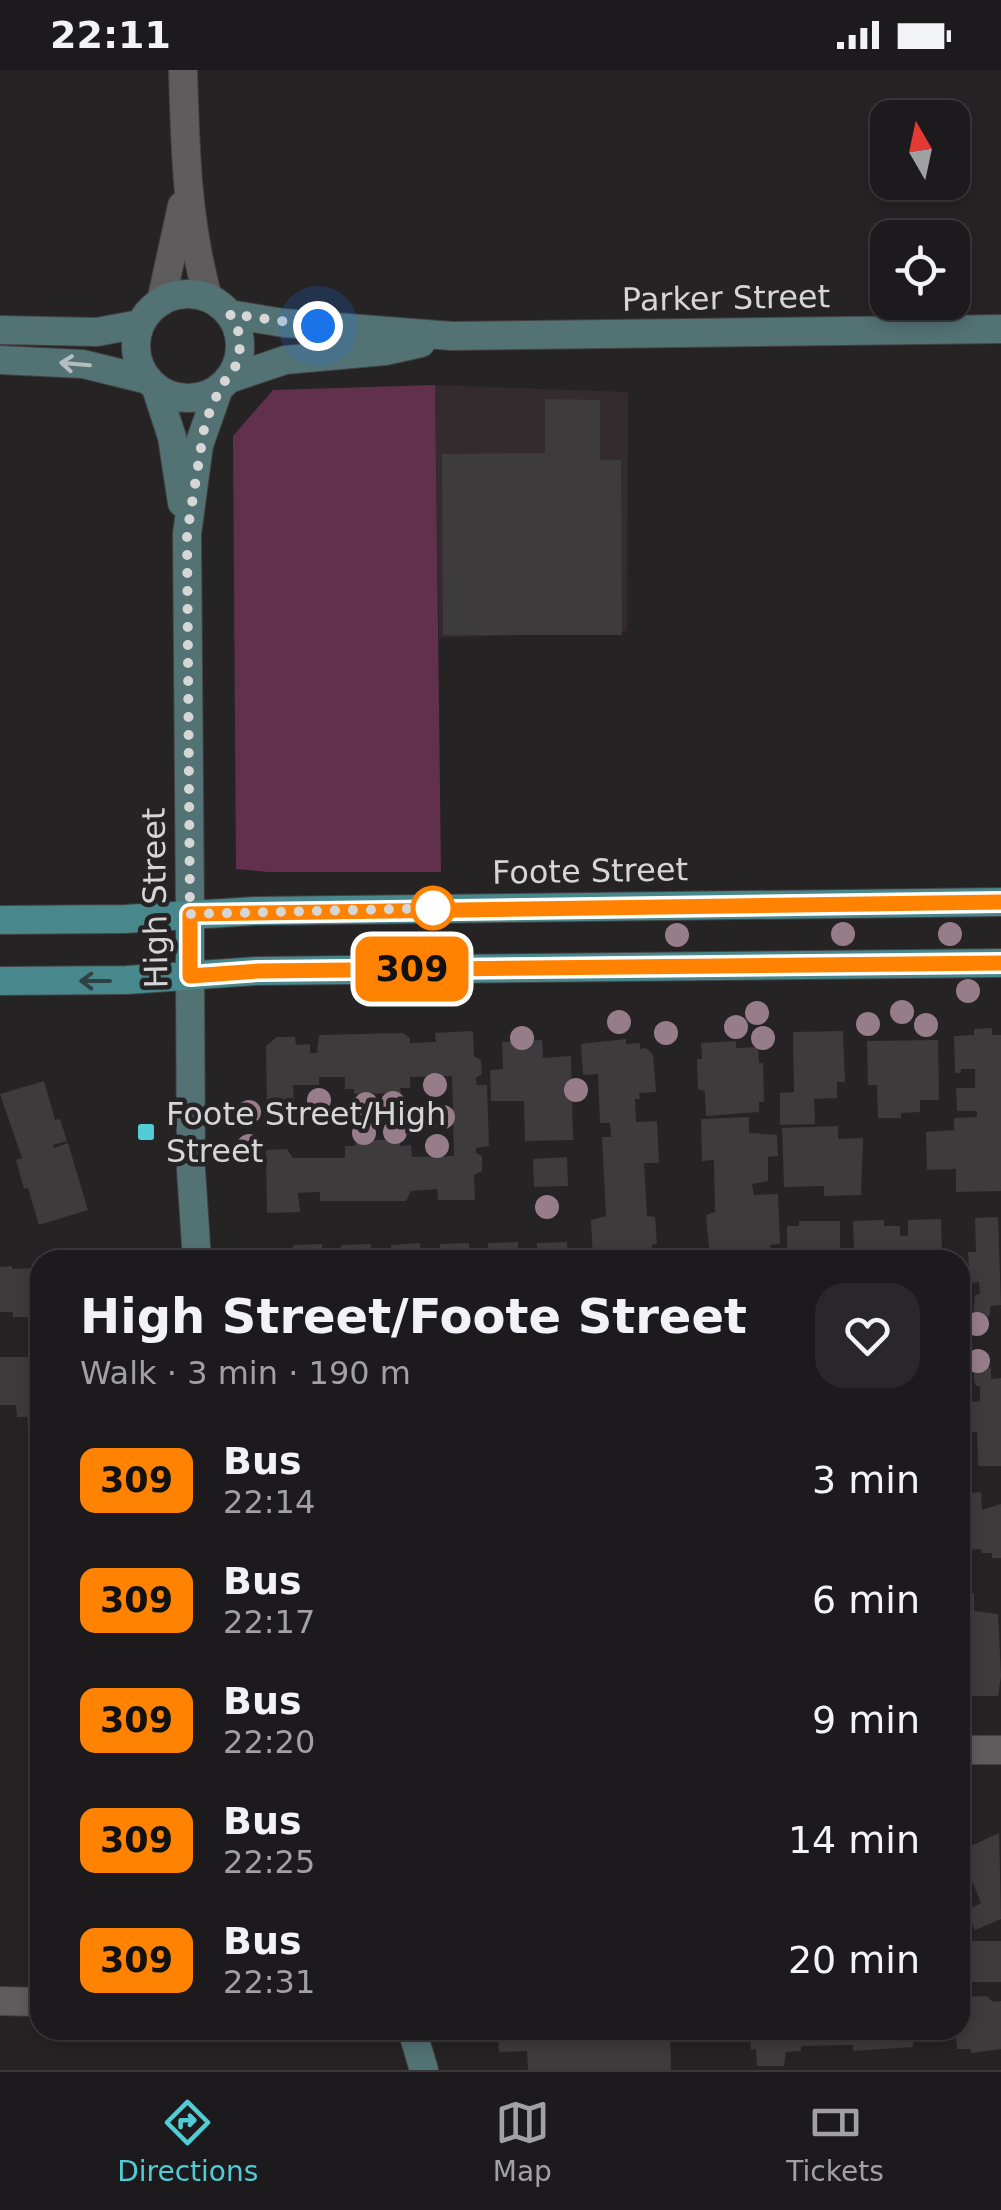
<!DOCTYPE html>
<meta charset="utf-8">
<style>
:root{--surface:#1c1a1c;--page:#292729;--text:#f1f3f6;--muted:#a0a1a3;--line:#3a383b;--accent:#51ccd5}
body{margin:0;font-family:"DejaVu Sans",sans-serif;background:var(--page);color:var(--text);height:100vh;display:flex;flex-direction:column;font-size:38px;white-space:nowrap}
*{box-sizing:border-box;margin:0}
p{font-size:32px;color:var(--muted)}
.icon{flex:none;width:55px;height:55px;fill:none;stroke:currentColor;stroke-width:2;stroke-linecap:round;stroke-linejoin:round}
.map{position:relative;flex:1;overflow:hidden}
.sheet{position:absolute;left:30px;top:1180px;width:940px;height:790px;display:flex;flex-direction:column;background:var(--surface);border-radius:30px;box-shadow:0 5px 15px #0003,0 0 0 2px var(--line)}
.sheet>*{flex:none}
.badge{padding:0 20px;border-radius:15px;font-size:35px;line-height:65px}
.needle{width:65px;rotate:351deg}
.controls{position:absolute;left:870px;top:30px;display:grid;gap:20px}
.controls a{display:grid;place-items:center;width:100px;height:100px;border-radius:20px;background:var(--surface);box-shadow:0 5px 15px #0003,0 0 0 2px var(--line);font-size:50px}
.you{position:absolute;width:50px;height:50px;margin:-25px;border:8px solid #fff;border-radius:50%;background:#1a73e8;box-shadow:0 0 0 15px #1a73e833}
.map>.badge{position:absolute;translate:-50% -50%;box-shadow:0 0 0 5px #fff}
.round{display:grid;place-items:center;flex:none;width:105px;height:105px;border-radius:30px;background:var(--page)}
.head{display:flex;align-items:center;justify-content:space-between;height:170px;padding:0 50px}
h1{font-size:48px;font-weight:600;line-height:75px}
ul{padding:0;list-style:none}
li{display:flex;align-items:center;gap:30px;height:120px;padding:0 50px}
li div{flex:1}
li b{display:block;font-size:38px}
li em{font-style:normal}
li .badge{min-width:110px;font-weight:700;text-align:center}
.status{display:flex;justify-content:space-between;align-items:center;height:70px;padding:0 50px;background:var(--surface);direction:ltr}
.status svg{height:28px;fill:currentColor}
.tab-bar{display:flex;justify-content:space-around;align-items:center;height:140px;border-top:2px solid var(--line);background:var(--surface);font-size:28px;color:var(--muted)}
.tab-bar a{display:grid;justify-items:center;gap:5px}
.tab-bar .active{color:var(--accent)}
.map>svg:first-child{display:block}
.built{fill:#342b2f}
.grass{fill:#61304c}
.building{fill:#3d3b3c}
.lines{fill:none;stroke-linecap:round;stroke-linejoin:round}
.minor-casing{stroke:#434142;stroke-width:30}
.secondary-casing{stroke:#434142;stroke-width:30}
.primary-casing{stroke:#434142;stroke-width:30}
.minor{stroke:#5e5c5d;stroke-width:28}
.secondary{stroke:#537274;stroke-width:28}
.primary{stroke:#48878c;stroke-width:28}
.tree{fill:#977c8a}
.oneway{stroke:#b6bdbe}
.oneway2{stroke:#304144}
.line-casing{stroke:#fff;stroke-width:22}
.line{stroke:#ff8200;stroke-width:15}
.walk{stroke:#d7d6d6;stroke-width:10;stroke-dasharray:0 18}
.stop-dot{fill:#fff;stroke:#ff8200;stroke-width:5}
.poi-dot{fill:#51ccd5;stroke:#262325;stroke-width:4}
.labels{text-anchor:middle;stroke-width:9;stroke-linejoin:round;paint-order:stroke}
.street-label{font-size:32px;fill:#d7d6d6;stroke:#262325}
.poi-label{font-size:32px;fill:#d7d6d6;stroke:#262325;text-anchor:start}
</style>
<div class="status"><b>22:11</b><svg viewBox="0 0 49 12"><path d="M0 12V9h3v3zM5 12V6h3v6zM10 12V3h3v9zM15 12V0h3v12zM26 1h20v11H26zM47 4h2v5h-2z"/></svg></div>
<div class="map">
<svg width="1001" height="2000" viewBox="0 0 1001 2000">
<rect width="100%" height="100%" fill="#262325"/>
<path class="built" d="M435,315L628,322L627,561L439,568Z"/>
<path class="grass" d="M435,315L441,802H269L236,799L233,366L273,320Z"/>
<path class="building" d="M545,329L600,330V390H621L622,565H443L442,384L545,383Z
M992,958V965H1001V1121L956,1122V1099L927,1100L926,1062L954,1060V1048L977,1047V1041H957L956,1018H975V999H961V1003H955L954,966L974,965V959Z
M473,961L474,986L481,990L482,1004L476,1008L477,1015H487L488,1045L489,1076L476,1078V1083L482,1086V1101L474,1105L475,1130H438L437,1119L411,1121L406,1131H320V1122L298,1123L300,1142L267,1143L266,1080L287,1079L293,1088H345V1076H355L356,1071L400,1069V1076L411,1075L412,1087L454,1086L452,1006L410,1007V1018H400L401,1023L354,1024V1019H345V1007H319V1015H293L294,1031L287,1038H267L266,976L277,967H295L296,975L310,974V983H317L319,965L403,963L410,968V973L436,972L435,963Z
M843,961L845,1012H837V1028L814,1029L815,1054L780,1055V1023L794,1022L793,962Z
M626,969V974L640,973V979L646,978L653,985L656,1022L639,1023L640,1029H635L636,1052L657,1051L659,1093H644L647,1146L655,1147L657,1174L652,1175L653,1190H593L591,1150L606,1146L602,1067H611L610,1053H600L598,1004L583,1005L581,974Z
M542,970L543,988L571,986L573,1070L525,1071L524,1031H491L490,1000L503,999L502,972Z
M938,970L939,1030H920V1042L901,1043V1048H878L877,1015H868L867,971Z
M736,971V978L758,977L759,993H763L764,1032H759V1042L706,1046L705,1021L698,1019L697,989H702L701,973Z
M44,1011L55,1050L60,1049L67,1071L53,1075L54,1078L68,1073L88,1140L39,1155L28,1118L24,1119L16,1090L22,1088L0,1024Z
M749,1047V1063L777,1065L778,1086L768,1087V1111L752,1114L754,1125L778,1124L780,1174L770,1175L771,1189L710,1190L706,1145L715,1142L714,1090L702,1091L701,1049Z
M838,1056V1069L863,1068L861,1125L824,1126V1116L784,1117L782,1058Z
M567,1087L568,1116L534,1117L533,1089Z
M998,1147L1001,1235L990,1236V1246L973,1247L975,1225L980,1224L979,1212L970,1213L968,1182H976L975,1148Z
M941,1149L942,1185H947V1190H844L843,1179H854L853,1151L884,1150V1156H900V1166H908V1150Z
M799,1151H840V1190H787V1156H799Z
M518,1172V1190H489L488,1173Z
M567,1172L568,1190H538L537,1173Z
M420,1173V1190H391V1175Z
M469,1173L470,1190H440V1174Z
M322,1174V1190H293V1175Z
M371,1174V1190H342L341,1175Z
M12,1196V1199L38,1198L39,1232H35L36,1247H13V1242H0V1197Z
M0,1287H40V1361H34L28,1356L27,1347H17L16,1335H0Z
M991,1297V1309L1001,1308V1396H978L977,1362H971L970,1332L980,1331V1316H976L974,1310V1298Z
M981,1422L982,1440L1001,1434V1488H992V1483H982L981,1479L968,1480L966,1490L960,1491L961,1424Z
M974,1523V1541L998,1544L1001,1606L998,1626H960V1524Z
M999,1763L1001,1849L975,1860L966,1840L981,1833L960,1781Z
M965,1871H1001V1912H962L961,1890H965Z
M987,1926L993,1932L1001,1931V1979L971,1983V1979H957L956,1968L930,1969V1960H960V1927Z
M498,1960H670L671,2000H528L527,1981L499,1982Z
M750,1960H912L913,1977L853,1981V1975L801,1976V1981L786,1982L784,1996H757L756,1979L751,1980Z"/>
<g class="lines">
<g class="minor-casing">
<path id="minor" d="M183,0C185,78 187,153 208,228
M161,232L182,136
M960,1680H1001
M0,1931L40,1932"/>
</g>
<g class="secondary-casing">
<path id="secondary" d="M136 276a52 52 0 1 1 104 0a52 52 0 1 1-104 0Z
M229,244L284,253L452,266L1001,259
M0,260L97,262L140,254
M0,290L83,294L148,310
M229,309L285,290L385,281L421,273
M156,318L172,367L182,433
M190,844L187,464L199,375L219,318
M190,906L191,1100L197,1190
M412,1960L424,2000"/>
</g>
<g class="primary-casing">
<path id="primary" d="M190,844V906
M0,850L125,849L256,841L1001,832
M0,911L127,910L257,901L1001,893"/>
</g>
<use href="#minor" class="minor"/>
<use href="#secondary" class="secondary"/>
<use href="#primary" class="primary"/>
</g>
<g class="tree">
<circle cx="843" cy="864" r="12"/>
<circle cx="950" cy="864" r="12"/>
<circle cx="677" cy="865" r="12"/>
<circle cx="968" cy="921" r="12"/>
<circle cx="902" cy="942" r="12"/>
<circle cx="757" cy="943" r="12"/>
<circle cx="619" cy="952" r="12"/>
<circle cx="868" cy="954" r="12"/>
<circle cx="926" cy="955" r="12"/>
<circle cx="736" cy="957" r="12"/>
<circle cx="666" cy="963" r="12"/>
<circle cx="522" cy="968" r="12"/>
<circle cx="763" cy="968" r="12"/>
<circle cx="435" cy="1015" r="12"/>
<circle cx="576" cy="1020" r="12"/>
<circle cx="319" cy="1030" r="12"/>
<circle cx="393" cy="1033" r="12"/>
<circle cx="366" cy="1034" r="12"/>
<circle cx="249" cy="1042" r="12"/>
<circle cx="443" cy="1047" r="12"/>
<circle cx="395" cy="1062" r="12"/>
<circle cx="364" cy="1063" r="12"/>
<circle cx="249" cy="1076" r="12"/>
<circle cx="437" cy="1076" r="12"/>
<circle cx="547" cy="1137" r="12"/>
<circle cx="977" cy="1254" r="12"/>
<circle cx="978" cy="1291" r="12"/>
</g>
<defs><path id="oneway-shaft" d="M-6 0H5M1.5-3L5.5 0L1.5 3" fill="none" stroke-width="1.6" stroke-linecap="round" stroke-linejoin="round" transform="scale(2.5)"/></defs>
<use class="oneway" href="#oneway-shaft" transform="translate(75 294) rotate(-175)"/>
<use class="oneway2" href="#oneway-shaft" transform="translate(95 911) rotate(180)"/>
<g class="lines">
<g class="line-casing">
<path id="line" d="M1001,832L190,844V906L258,901L1001,893"/>
</g>
<use href="#line" class="line"/>
<path class="walk" d="M318,256L230,244L238,260L240,277L237,294L220,318L205,353L187,464L190,844L441,838H433"/>
</g>
<circle class="stop-dot" cx="433" cy="838" r="20"/>
<rect class="poi-dot" x="136" y="1052" width="20" height="20" rx="5"/>
<g class="labels">
<g class="street-label">
<text transform="translate(726 228) rotate(-1)" y="11">Parker Street</text>
<text transform="translate(590 801) rotate(-1)" y="11">Foote Street</text>
<text transform="translate(155 828) rotate(-91)" y="11">High Street</text>
</g>
<g class="poi-label">
<text x="166" y="1055">Foote Street/High<tspan x="166" dy="37">Street</tspan></text>
</g>
</g>
</svg>
<div class="controls">
<a><svg class="needle" viewBox="-14 -14 28 28"><path d="M0-13l5 13h-10z" fill="#e53935"/><path d="M0 13l5-13h-10z" fill="#a0a1a3"/></svg></a>
<a><svg class="icon" aria-label="locate" viewBox="0 0 24 24"><circle cx="12" cy="12" r="6"/><path d="M12 2v4M12 18v4M2 12h4M18 12h4"/></svg></a>
</div>
<div class="you" style="left:318px;top:256px"></div>
<b class="badge" style="left:412px;top:899px;background:#ff8200;color:#111">309</b>
<section class="sheet">
<div class="head"><div><h1>High Street/Foote Street</h1><p>Walk · 3 min · 190 m</p></div><a class="round"><svg class="icon" aria-label="heart" viewBox="0 0 24 24"><path d="M12 20l-8-8c-3-5 5-10 8-4 3-6 11-1 8 4z"/></svg></a></div>
<ul>
<li><span class="badge" style="background:#ff8200;color:#111">309</span><div><b>Bus</b><p>22:14</p></div><em>3 min</em></li>
<li><span class="badge" style="background:#ff8200;color:#111">309</span><div><b>Bus</b><p>22:17</p></div><em>6 min</em></li>
<li><span class="badge" style="background:#ff8200;color:#111">309</span><div><b>Bus</b><p>22:20</p></div><em>9 min</em></li>
<li><span class="badge" style="background:#ff8200;color:#111">309</span><div><b>Bus</b><p>22:25</p></div><em>14 min</em></li>
<li><span class="badge" style="background:#ff8200;color:#111">309</span><div><b>Bus</b><p>22:31</p></div><em>20 min</em></li>
</ul>
</section>
</div>
<nav class="tab-bar">
<a class="active"><svg class="icon" aria-label="directions" viewBox="0 0 24 24"><path d="M12 3l9 9-9 9-9-9zM9 14v-3h6M13 9l2 2-2 2"/></svg>Directions</a>
<a><svg class="icon" aria-label="map" viewBox="0 0 24 24"><path d="M3 6l6-2 6 2 6-2v14l-6 2-6-2-6 2zM9 4v14M15 6v14"/></svg>Map</a>
<a><svg class="icon" aria-label="tickets" viewBox="0 0 24 24"><path d="M3 7h18v10H3zM15 7v10"/></svg>Tickets</a>
</nav>
